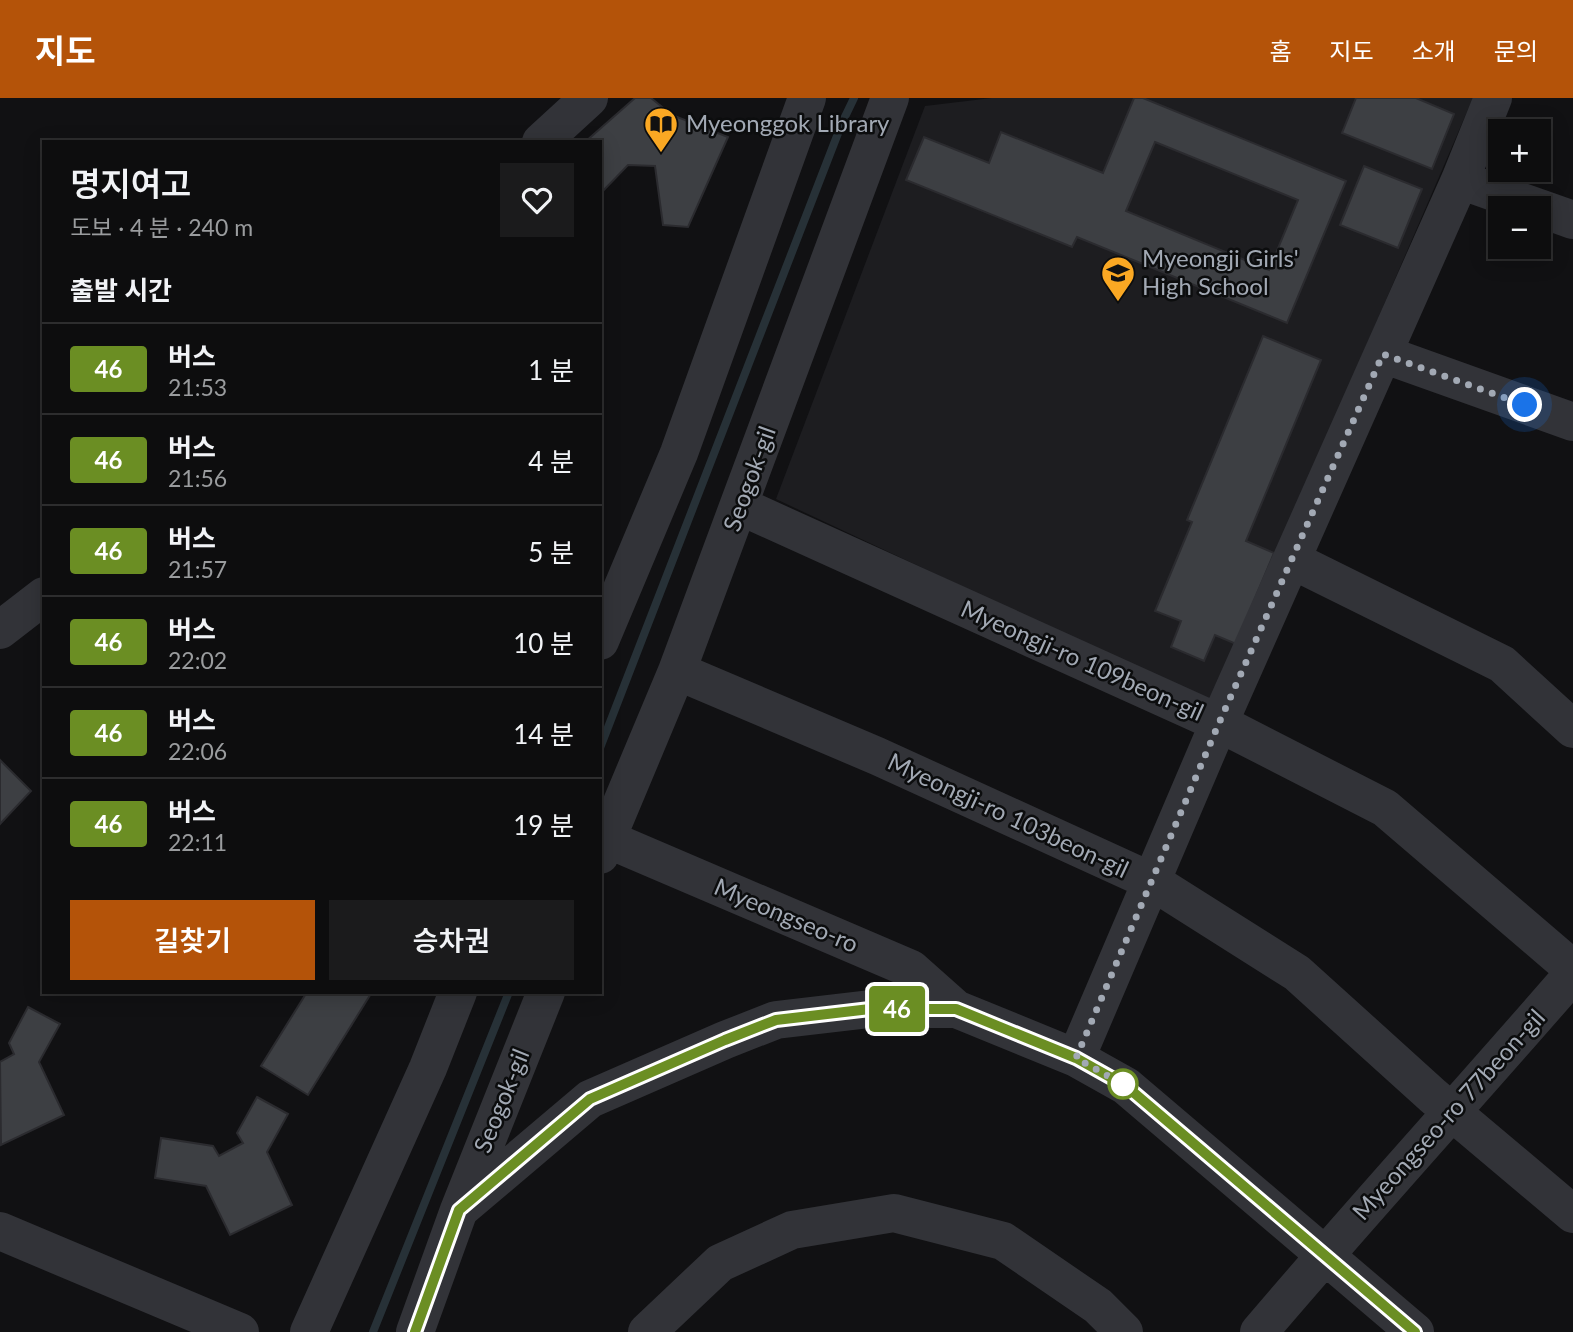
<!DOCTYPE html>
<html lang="ko">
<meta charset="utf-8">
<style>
:root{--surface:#0d0d0e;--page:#1b1b1c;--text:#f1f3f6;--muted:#9a9c9e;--line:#2d2d2e;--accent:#b45309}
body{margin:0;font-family:Lato,"Noto Sans KR",sans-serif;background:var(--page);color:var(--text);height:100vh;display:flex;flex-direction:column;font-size:26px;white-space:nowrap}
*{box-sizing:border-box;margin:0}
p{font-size:23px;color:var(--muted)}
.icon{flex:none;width:38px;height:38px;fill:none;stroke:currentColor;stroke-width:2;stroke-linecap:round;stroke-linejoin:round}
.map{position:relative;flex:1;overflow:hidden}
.side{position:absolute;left:42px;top:42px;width:560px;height:854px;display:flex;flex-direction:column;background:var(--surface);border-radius:0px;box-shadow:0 4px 18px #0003,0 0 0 2px var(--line)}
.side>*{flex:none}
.badge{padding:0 14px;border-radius:5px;font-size:24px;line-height:46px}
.fabs{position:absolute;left:1488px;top:21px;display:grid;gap:14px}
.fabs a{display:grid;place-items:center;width:63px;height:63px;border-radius:0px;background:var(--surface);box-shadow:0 4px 18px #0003,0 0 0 2px var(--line);font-size:35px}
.you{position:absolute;width:35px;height:35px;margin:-18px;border:5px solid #fff;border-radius:50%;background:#1a73e8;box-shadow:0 0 0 10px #1a73e833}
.map>.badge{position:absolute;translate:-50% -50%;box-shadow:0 0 0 4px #fff}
h2{padding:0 28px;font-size:26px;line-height:63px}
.round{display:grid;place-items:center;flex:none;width:74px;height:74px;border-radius:0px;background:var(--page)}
.summary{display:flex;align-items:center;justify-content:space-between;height:119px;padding:0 28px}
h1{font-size:33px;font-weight:600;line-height:52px}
.button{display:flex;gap:14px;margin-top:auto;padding:14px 28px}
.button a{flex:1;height:80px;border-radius:0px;background:var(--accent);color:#fff;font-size:28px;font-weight:600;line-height:80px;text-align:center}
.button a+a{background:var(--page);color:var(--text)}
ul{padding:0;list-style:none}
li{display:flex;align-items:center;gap:21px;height:91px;padding:0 28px;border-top:2px solid var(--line)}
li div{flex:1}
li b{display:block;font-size:26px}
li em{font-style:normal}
li .badge{min-width:77px;font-weight:700;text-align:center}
header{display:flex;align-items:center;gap:42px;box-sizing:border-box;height:98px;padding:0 35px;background:var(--accent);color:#fff}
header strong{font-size:33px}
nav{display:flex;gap:38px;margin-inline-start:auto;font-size:24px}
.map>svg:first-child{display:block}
.built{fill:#1d1d20}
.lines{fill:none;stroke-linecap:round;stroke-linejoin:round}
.stream{stroke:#273137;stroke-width:8}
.building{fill:#3d3f43;stroke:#2b2b2f;stroke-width:2;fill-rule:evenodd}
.minor{stroke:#323338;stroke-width:38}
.line-casing{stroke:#fff;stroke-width:16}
.line{stroke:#6b8e23;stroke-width:10}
.walk{stroke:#a2a9b4;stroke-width:7;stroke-dasharray:0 12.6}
.stop-dot{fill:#fff;stroke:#6b8e23;stroke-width:3.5}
.labels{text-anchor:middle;stroke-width:5;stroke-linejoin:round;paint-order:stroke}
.poi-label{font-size:24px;fill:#a2a9b4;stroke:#0c0d0e;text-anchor:start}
.street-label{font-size:24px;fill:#a2a9b4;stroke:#0c0d0e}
</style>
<header>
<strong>지도</strong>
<nav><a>홈</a><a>지도</a><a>소개</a><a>문의</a></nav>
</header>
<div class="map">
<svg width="1573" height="1234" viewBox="0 0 1573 1234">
<rect width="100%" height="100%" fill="#111113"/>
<path class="built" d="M992,0H1473L1212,606L776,401L925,8Z"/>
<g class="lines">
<path class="stream" d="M600,650L842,25L854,0
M373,1234L509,894"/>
</g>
<path class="building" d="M635,0H651L672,17L728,39L688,129L663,127L655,68L628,67L600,96V44H585Z
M1134,0H1143L1346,83L1287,225L1077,139L1072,149L906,82L924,39L989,65L1001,34L1103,75ZM1155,44L1298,102L1269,172L1126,113Z
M1356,0H1416L1454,16L1432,71L1342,35Z
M1364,68L1422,91L1398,150L1340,127Z
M1263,238L1321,262L1246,443L1274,455L1236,546L1215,537L1204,563L1171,549L1181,523L1155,513L1192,424L1187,422Z
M0,662L31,693L0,726Z
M307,894H372L308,997L261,968Z
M28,909L60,926L39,964L64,1017L1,1047L0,964L14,956L9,945Z
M257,999L288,1016L267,1054L292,1107L230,1137L206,1088L155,1080L161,1040L213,1048L219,1058L243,1045L237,1035Z"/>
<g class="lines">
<path class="minor" d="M541,44L589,0
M1460,82L1573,122
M1383,256L1573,324
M740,408L1219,625L1385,710L1573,871
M1292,462L1502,566L1573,631
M0,532L44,498
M600,543L679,355L807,0
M677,573L877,658L1153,784L1297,875L1433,998L1573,1116
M600,738L911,871L956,911
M600,757L677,573L890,0
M1076,960L1219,625L1460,82L1493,0
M459,1112L590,1001L725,942L776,922L870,911H956L1076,960L1126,988L1415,1234
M0,1133L240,1234
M309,1234L428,970L458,894
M415,1234L459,1112L546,894
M647,1234L720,1165L792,1132L894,1115L1003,1143L1098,1208L1124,1234
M1259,1234C1362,1113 1469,996 1573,876"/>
</g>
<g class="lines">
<g class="line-casing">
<path id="line" d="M415,1234L459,1112L590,1001L725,942L776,922L870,911H956L1076,960L1126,988L1415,1234"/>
</g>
<use href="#line" class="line"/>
<path class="walk" d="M1123,986L1126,988L1076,960L1219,625L1383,256L1525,307"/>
</g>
<defs>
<g id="library-pin" transform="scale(1.75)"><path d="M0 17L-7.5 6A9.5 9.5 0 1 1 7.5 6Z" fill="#faa823" stroke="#0c0d0e"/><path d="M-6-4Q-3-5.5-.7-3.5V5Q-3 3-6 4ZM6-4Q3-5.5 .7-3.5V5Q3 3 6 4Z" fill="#111"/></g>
<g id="school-pin" transform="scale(1.75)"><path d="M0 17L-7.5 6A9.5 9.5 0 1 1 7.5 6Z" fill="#faa823" stroke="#0c0d0e"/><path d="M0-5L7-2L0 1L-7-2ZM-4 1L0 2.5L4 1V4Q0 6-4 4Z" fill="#111"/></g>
</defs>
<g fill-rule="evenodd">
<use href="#library-pin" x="661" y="26"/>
<use href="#school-pin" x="1118" y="175"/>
</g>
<circle class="stop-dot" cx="1123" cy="986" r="14"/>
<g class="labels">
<g class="poi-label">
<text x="686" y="34">Myeonggok Library</text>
<text x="1142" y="169">Myeongji Girls'<tspan x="1142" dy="28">High School</tspan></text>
</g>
<g class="street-label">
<text transform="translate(750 381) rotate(-70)" y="8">Seogok-gil</text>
<text transform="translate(1082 563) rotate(24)" y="8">Myeongji-ro 109beon-gil</text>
<text transform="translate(1008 718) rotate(25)" y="8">Myeongji-ro 103beon-gil</text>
<text transform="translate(786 818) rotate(23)" y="8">Myeongseo-ro</text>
<text transform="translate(502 1003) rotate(-68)" y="8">Seogok-gil</text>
<text transform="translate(1449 1017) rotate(-48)" y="8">Myeongseo-ro 77beon-gil</text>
</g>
</g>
</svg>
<div class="fabs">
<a>+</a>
<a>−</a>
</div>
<div class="you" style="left:1525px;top:307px"></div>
<b class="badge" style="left:897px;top:911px;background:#6b8e23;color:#fff">46</b>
<section class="side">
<div class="summary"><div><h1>명지여고</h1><p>도보 · 4 분 · 240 m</p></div><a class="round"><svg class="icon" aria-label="heart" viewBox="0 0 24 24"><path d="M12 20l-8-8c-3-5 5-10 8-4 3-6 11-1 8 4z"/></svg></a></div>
<h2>출발 시간</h2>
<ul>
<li><span class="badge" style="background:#6b8e23;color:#fff">46</span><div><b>버스</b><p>21:53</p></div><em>1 분</em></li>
<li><span class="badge" style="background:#6b8e23;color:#fff">46</span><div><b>버스</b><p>21:56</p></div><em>4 분</em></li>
<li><span class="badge" style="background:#6b8e23;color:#fff">46</span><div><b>버스</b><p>21:57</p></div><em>5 분</em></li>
<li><span class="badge" style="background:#6b8e23;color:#fff">46</span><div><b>버스</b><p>22:02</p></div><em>10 분</em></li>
<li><span class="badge" style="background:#6b8e23;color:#fff">46</span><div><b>버스</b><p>22:06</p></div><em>14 분</em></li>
<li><span class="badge" style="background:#6b8e23;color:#fff">46</span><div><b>버스</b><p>22:11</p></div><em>19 분</em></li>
</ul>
<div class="button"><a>길찾기</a><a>승차권</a></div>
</section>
</div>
